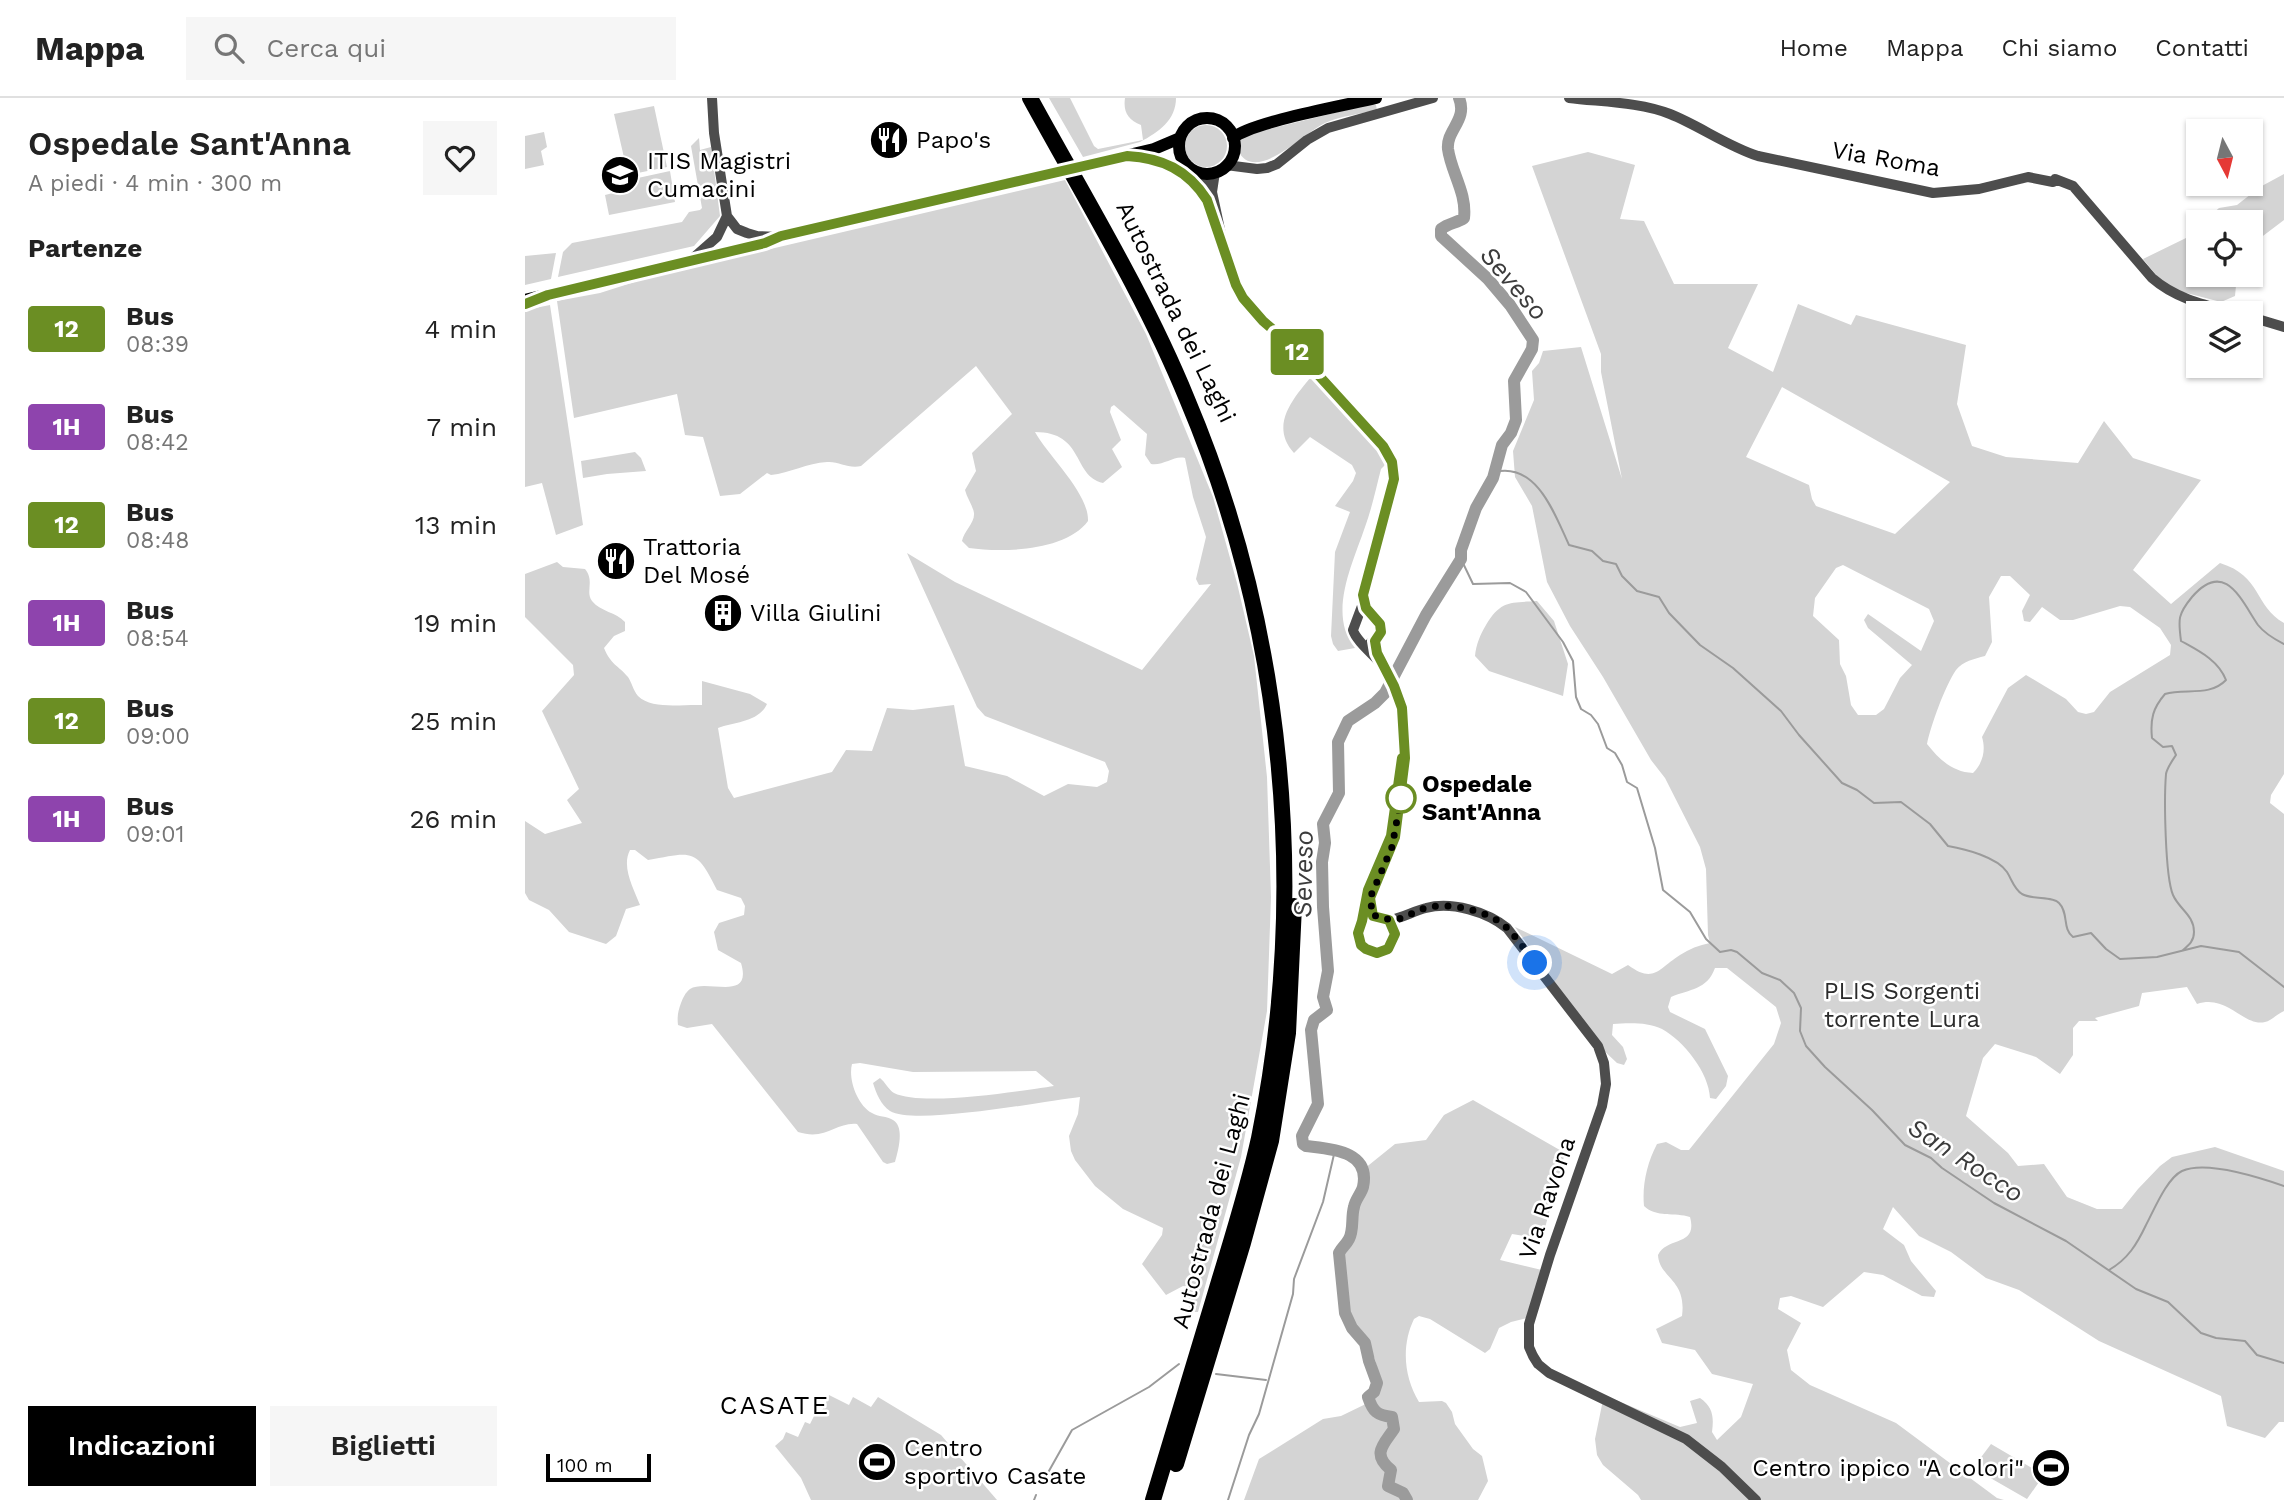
<!DOCTYPE html>
<html lang="it">
<meta charset="utf-8">
<style>
:root{--surface:#fff;--page:#f6f6f6;--text:#222;--muted:#767676;--line:#e0e0e0;--accent:#000}
body{margin:0;font-family:"Work Sans",sans-serif;background:var(--page);color:var(--text);height:100vh;display:flex;flex-direction:column;font-size:26px;white-space:nowrap}
*{box-sizing:border-box;margin:0}
p{font-size:23px;color:var(--muted)}
.icon{flex:none;width:38px;height:38px;fill:none;stroke:currentColor;stroke-width:2;stroke-linecap:round;stroke-linejoin:round}
.map{position:relative;flex:1;overflow:hidden}
.panel{display:flex;flex-direction:column;background:var(--surface);width:525px}
.panel>*{flex:none}
.badge{padding:0 14px;border-radius:5px;font-size:24px;line-height:46px}
.needle{width:46px;rotate:173deg}
.fabs{position:absolute;left:1661px;top:21px;display:grid;gap:14px}
.fabs a{display:grid;place-items:center;width:77px;height:77px;border-radius:0px;background:var(--surface);box-shadow:0 2px 5px #0004;font-size:35px}
.scale{position:absolute;left:21px;bottom:18px;width:105px;box-sizing:border-box;padding-left:7px;border:4px solid #000;border-top:0;font-size:19px;line-height:24px;white-space:nowrap;color:#000;-webkit-text-stroke:5px #fff;paint-order:stroke}
.you{position:absolute;width:35px;height:35px;margin:-18px;border:5px solid #fff;border-radius:50%;background:#1a73e8;box-shadow:0 0 0 10px #1a73e833}
.map>.badge{position:absolute;translate:-50% -50%;box-shadow:0 0 0 4px #fff}
h2{padding:0 28px;font-size:26px;line-height:63px}
.round{display:grid;place-items:center;flex:none;width:74px;height:74px;border-radius:0px;background:var(--page)}
.head{display:flex;align-items:center;justify-content:space-between;height:119px;padding:0 28px}
h1{font-size:33px;font-weight:600;line-height:52px}
.button{display:flex;gap:14px;margin-top:auto;padding:14px 28px}
.button a{flex:1;height:80px;border-radius:0px;background:var(--accent);color:#fff;font-size:28px;font-weight:600;line-height:80px;text-align:center}
.button a+a{background:var(--page);color:var(--text)}
ul{padding:0;list-style:none}
li{display:flex;align-items:center;gap:21px;height:98px;padding:0 28px}
li div{flex:1}
li b{display:block;font-size:26px}
li em{font-style:normal}
li .badge{min-width:77px;font-weight:700;text-align:center}
header{display:flex;align-items:center;gap:42px;box-sizing:border-box;height:98px;padding:0 35px;background:var(--surface);border-bottom:2px solid var(--line)}
header strong{font-size:33px}
nav{display:flex;gap:38px;margin-inline-start:auto;font-size:24px}
.search{width:490px;height:63px;background:var(--page);display:flex;align-items:center;gap:18px;box-sizing:border-box;padding:0 24px;border-radius:0px;color:var(--muted);font-size:26px}
main{display:flex;flex:1;min-height:0}
.map>svg:first-child{display:block}
.green{fill:#d4d4d4;fill-rule:evenodd}
.lines{fill:none;stroke-linecap:round;stroke-linejoin:round}
.stream{stroke:#9b9b9b;stroke-width:2}
.river{stroke:#9b9b9b;stroke-width:12}
.tertiary{stroke:#4d4d4d;stroke-width:10}
.primary{stroke:#000;stroke-width:12}
.motorway{stroke:#000;stroke-width:16}
.line-casing{stroke:#fff;stroke-width:16}
.line{stroke:#6b8e23;stroke-width:10}
.walk{stroke:#000;stroke-width:7;stroke-dasharray:0 12.6}
.stop-dot{fill:#fff;stroke:#6b8e23;stroke-width:3.5}
.labels{text-anchor:middle;stroke-width:5;stroke-linejoin:round;paint-order:stroke}
.poi-label{font-size:24px;fill:#000;stroke:#fff;text-anchor:start}
.street-label{font-size:24px;fill:#000;stroke:#fff}
.stop-label{font-size:24px;font-weight:bold;fill:#000;stroke:#fff;text-anchor:start}
.park-label{font-size:24px;fill:#2b2b2b;stroke:#fff}
.water-label{font-size:26px;font-style:italic;fill:#3c3c3c;stroke:#fff}
.neighbourhood-label{font-size:26px;letter-spacing:2px;fill:#000;stroke:#fff}
</style>
<header>
<strong>Mappa</strong>
<div class="search"><svg class="icon" aria-label="search" viewBox="0 0 24 24"><circle cx="10" cy="10" r="6"/><path d="M15 15l6 6"/></svg>Cerca qui</div>
<nav><a>Home</a><a>Mappa</a><a>Chi siamo</a><a>Contatti</a></nav>
</header>
<main>
<section class="panel">
<div class="head"><div><h1>Ospedale Sant'Anna</h1><p>A piedi · 4 min · 300 m</p></div><a class="round"><svg class="icon" aria-label="heart" viewBox="0 0 24 24"><path d="M12 20l-8-8c-3-5 5-10 8-4 3-6 11-1 8 4z"/></svg></a></div>
<h2>Partenze</h2>
<ul>
<li><span class="badge" style="background:#6b8e23;color:#fff">12</span><div><b>Bus</b><p>08:39</p></div><em>4 min</em></li>
<li><span class="badge" style="background:#8e44ad;color:#fff">1H</span><div><b>Bus</b><p>08:42</p></div><em>7 min</em></li>
<li><span class="badge" style="background:#6b8e23;color:#fff">12</span><div><b>Bus</b><p>08:48</p></div><em>13 min</em></li>
<li><span class="badge" style="background:#8e44ad;color:#fff">1H</span><div><b>Bus</b><p>08:54</p></div><em>19 min</em></li>
<li><span class="badge" style="background:#6b8e23;color:#fff">12</span><div><b>Bus</b><p>09:00</p></div><em>25 min</em></li>
<li><span class="badge" style="background:#8e44ad;color:#fff">1H</span><div><b>Bus</b><p>09:01</p></div><em>26 min</em></li>
</ul>
<div class="button"><a>Indicazioni</a><a>Biglietti</a></div>
</section>
<div class="map">
<svg width="1759" height="1402" viewBox="0 0 1759 1402">
<rect width="100%" height="100%" fill="#fff"/>
<path class="green" d="M524,0H545L569,48L573,51L618,42L616,27C603,22 598,14 600,0H651C651,22 634,34 615,44L558,59Z
M846,6L851,7L852,12C835,16 816,18 800,25C780,34 729,88 713,52L716,42L723,36Z
M129,8L142,69L103,77L89,16Z
M660 48a21 21 0 1 1 42 0a21 21 0 1 1-42 0Z
M19,34L22,49L16,53L19,67L0,71V38Z
M174,40L175,52L186,49L195,118L169,148L33,179L38,154L47,145L157,124L164,114L175,112L177,110L166,48Z
M1063,54L1110,67L1095,121L1119,123L1149,186H1233L1203,250L1248,274L1273,206L1326,227L1331,217L1441,247L1432,306L1447,348L1481,359L1553,365L1579,323L1608,360L1676,382L1608,472L1646,506L1695,465C1737,478 1729,508 1759,525V676L1746,697L1745,705L1759,716V913C1752,916 1746,923 1740,924C1718,929 1703,896 1672,906L1662,889L1617,895L1614,908L1570,920L1573,923H1554L1548,930V957L1535,976L1511,959L1470,946L1458,960L1441,1018L1483,1055L1493,1068L1519,1066L1542,1099L1572,1111H1597L1613,1091L1635,1068L1647,1059L1690,1049L1759,1073V1324H1754L1740,1340L1702,1328L1696,1298L1574,1243L1494,1192L1461,1180L1426,1154L1394,1138L1368,1109L1358,1131L1379,1147L1386,1163L1411,1193L1409,1199L1397,1198L1358,1177L1339,1174L1298,1209L1266,1198L1255,1200L1253,1211L1276,1225L1262,1252L1266,1272L1285,1287L1371,1325L1472,1400L1479,1402H1116L1113,1397L1078,1367L1072,1357L1070,1341L1079,1297L1155,1329L1172,1325L1165,1303L1175,1300C1188,1309 1189,1319 1187,1334L1192,1342L1216,1319L1228,1286L1187,1276L1170,1252L1137,1245L1131,1231L1157,1218C1162,1181 1134,1180 1133,1157C1143,1138 1173,1149 1165,1119C1150,1114 1131,1120 1119,1108C1117,1087 1122,1065 1132,1046L1141,1044L1156,1052H1164L1249,946L1256,925L1251,909L1202,870H1190C1182,892 1165,891 1146,899L1143,909L1145,914L1180,931L1203,978L1201,988L1191,1001L1185,1000C1184,975 1159,943 1137,931C1123,924 1103,925 1088,926L1087,937L1098,949L1102,961L1099,967L1092,965L1074,948L990,829L1087,876L1103,867C1129,886 1133,871 1155,857C1164,851 1174,847 1185,845L1183,837L1181,771L1175,749L1140,680L1126,662L1078,579L1045,528L1022,484L1007,408L990,379L988,353L1009,302L1007,273L1014,265L1018,253L1056,249L1097,381L1076,274V256L1007,68ZM1257,289L1425,384L1370,436L1291,408L1287,401L1284,387L1221,359ZM1318,467L1404,511L1409,523L1396,553L1343,516L1339,522L1343,530L1387,567L1375,580L1359,611L1351,617H1333L1326,607L1321,578L1315,566L1314,542L1288,518L1290,500L1311,470ZM1476,478H1485L1505,497L1497,513L1499,523L1505,524L1517,509L1535,522H1548L1595,508L1605,509L1635,530L1646,547L1645,557L1585,594L1569,614L1561,616L1553,614L1541,601L1501,577L1483,590L1457,639C1461,652 1458,665 1448,675C1427,674 1414,661 1402,646C1406,627 1420,588 1431,572C1438,563 1449,561 1460,558L1467,544L1464,499Z
M145,73L150,104L84,117L80,97L100,92L99,83Z
M1759,76V122L1726,147V124H1678L1694,110L1712,107L1735,89Z
M540,82L621,236L688,399L712,485L729,558L742,679L746,799L742,913L716,1059L673,1214H666L664,1211L663,1189L658,1188L641,1197L617,1166L637,1137L638,1130L598,1111L570,1088L550,1062L546,1053L544,1038L553,1016L555,999C519,1003 391,1028 365,1013C356,1007 351,995 348,985L355,980C360,984 364,992 369,995C397,1009 496,993 529,988L511,973L388,974L335,965L327,966C323,981 332,1007 347,1015C353,1019 362,1018 368,1022C380,1029 373,1053 370,1064L362,1066L358,1064L332,1026C311,1024 301,1043 273,1034L187,926L162,930L153,927C152,919 153,913 156,905C158,900 160,895 165,891C181,880 228,905 216,865L193,852L189,834L194,825L219,817L220,808L216,800L192,792C171,749 167,754 123,762L110,752H105C96,769 109,791 115,807L101,811L91,838L81,846L44,834L24,812L4,802L0,795V723L20,736L57,725L42,702L54,691L17,613L49,577L48,567L0,519V476L32,464L38,469L60,471C70,483 60,494 67,503C76,514 91,514 100,524V533L89,538L79,550C86,567 93,567 103,579C107,585 108,592 113,598C127,612 158,606 177,607V583L225,596L242,606C234,624 210,624 193,630L203,690L209,700L307,674L321,652L347,653L362,610L388,612L429,607L440,668L482,678L519,698L543,686L572,689L582,684L584,673L580,664L460,618L452,609L382,455L430,484L617,572L686,486L674,487L671,481L681,439L668,399L660,360C649,357 639,368 626,366L620,357L622,336L589,307L586,309L585,314L596,342L587,351L597,369L578,385C547,378 560,334 510,334C523,358 564,395 563,423C541,453 478,455 444,450L437,443C439,433 450,425 449,415C448,408 442,400 440,392L451,373L447,355L487,316L451,268L336,368C323,371 314,363 302,364C282,365 265,375 246,377L242,375L215,396L195,398L178,339L160,337L152,296L49,320L32,203L75,195L122,180Z
M1673,128V177H1712L1710,198L1696,204L1642,190L1618,161L1661,140Z
M31,155L26,181L0,187V158Z
M25,207L58,427L31,437L17,385L0,389V212Z
M793,270L858,351L860,367L856,371C851,390 847,410 840,429C828,465 802,516 830,550L813,553L808,546L806,538L810,454L825,414L810,408L828,383L831,375L827,367L785,339L769,355C741,324 775,294 793,270Z
M110,354L116,360L121,373L82,376L58,380L56,363Z
M1012,503L1029,523L1043,566L1038,598L964,573L950,558C951,547 955,537 961,527C976,502 985,505 1012,503Z
M948,1002L1040,1055L1017,1141L987,1136L975,1162L1021,1173L1006,1219L986,1224L974,1230L965,1251L960,1255L905,1221L894,1218L889,1221C876,1248 879,1279 894,1304L917,1303L921,1305L927,1314L930,1326L948,1351L957,1358L963,1383L953,1402H719L734,1361L798,1321L816,1318L849,1302C860,1253 842,1255 825,1218C822,1210 817,1162 818,1154C821,1125 842,1100 839,1071L870,1046L901,1042L919,1017Z
M304,1297L324,1307L328,1299L346,1309L353,1299L416,1337L472,1402H286L276,1380L250,1348L258,1341L261,1334L273,1339L280,1324L285,1326L290,1316L295,1317Z
M1466,1346L1519,1377L1502,1401L1448,1370Z"/>
<g class="lines">
<path class="stream" d="M970,374C1012,364 1030,417 1044,447L1067,453L1078,463L1091,466L1097,478L1112,493L1134,499L1144,515L1175,547L1208,570L1256,613L1274,637L1317,685L1332,692L1349,705L1376,704L1405,726L1423,748C1440,751 1472,759 1482,774C1487,782 1489,791 1497,796C1508,802 1528,798 1534,805C1544,815 1537,831 1548,839L1566,835L1581,851L1595,861L1632,859L1676,848L1714,854L1759,889
M936,461L948,486L985,485L1001,494L1038,544L1048,563L1051,599L1056,611L1066,617L1073,626L1082,650L1090,655L1097,667L1102,684L1112,690L1130,750L1138,792L1165,814L1181,841L1195,854L1206,852L1212,854L1237,875L1255,882L1269,895L1276,910L1275,933L1281,948L1300,969L1347,1012L1380,1047L1406,1060L1417,1070L1469,1105L1541,1143L1611,1191L1643,1204L1676,1235L1691,1240L1720,1243L1732,1257L1759,1265
M1658,852C1664,847 1669,843 1669,834C1669,817 1654,811 1648,797C1640,778 1639,700 1641,676C1642,670 1647,663 1651,657L1647,648L1638,649L1627,640C1625,621 1628,610 1640,596C1660,590 1685,599 1701,582C1693,562 1674,553 1656,543C1653,521 1653,516 1667,499C1700,461 1716,502 1733,527C1740,536 1749,541 1759,546
M1584,1172C1603,1161 1612,1146 1621,1127C1629,1112 1642,1080 1657,1073C1681,1062 1736,1080 1759,1088
M691,1276L741,1282
M520,1380L547,1332L624,1289L654,1266
M509,1402L511,1397
M703,1402L724,1337L734,1316L768,1196L769,1181L798,1104L810,1052"/>
<path class="river" d="M882,1402L878,1395L863,1388L866,1372C846,1356 859,1346 869,1331L867,1319C852,1317 848,1314 843,1299L849,1294L852,1285L844,1263L840,1245L827,1230L820,1215L814,1155C817,1149 821,1147 824,1141C829,1132 826,1119 829,1109C830,1102 836,1096 838,1089C846,1052 805,1051 781,1048L778,1046L777,1038L793,1006L786,932L789,922L802,912L798,899L803,873L798,809L797,764L800,745L798,726L814,695L813,644L823,623L850,605L860,595L901,517L936,461V452L951,410L968,380L977,347L986,335L991,322L989,283L1007,251L1008,242L985,207L963,181L916,138V131C924,125 932,125 939,120C942,95 926,74 923,51C921,32 943,22 934,0"/>
<path class="tertiary" d="M187,0L189,35L202,118L212,131L222,135L232,138L254,139
M1044,0C1076,4 1115,4 1145,16C1175,28 1202,48 1233,58L1408,95L1454,91L1503,79L1528,84L1530,81L1548,88L1627,180C1651,201 1680,207 1711,215
M608,58C645,62 672,79 686,114
M701,67L732,71L742,70L752,66L782,42L803,30L908,0
M690,74L687,94L699,150L711,187L718,200L738,224L766,246L858,348L867,364L869,381L839,490L837,508L828,532C831,543 850,558 858,568
M675,75L686,93
M167,161L192,139L202,118
M1726,219L1759,229
M839,499C843,519 859,520 855,538L845,545
M851,543C851,567 872,586 877,610C881,626 876,644 880,660
M864,822C878,820 888,813 901,810C927,803 962,814 982,830L1073,948L1079,965L1081,986L1077,1008L1025,1157L1004,1226V1249L1008,1258L1013,1266L1024,1275L1161,1341L1197,1369L1231,1402
M837,823C846,817 854,816 864,822L870,836L863,851L852,855L846,854L836,847L833,835L837,823L843,792L865,738L879,655"/>
<path class="primary" d="M654 48a28 28 0 1 1 56 0a28 28 0 1 1-56 0Z
M708,40C726,24 822,7 851,0
M0,202L240,145L256,139L629,51L655,40"/>
<path class="motorway" d="M505,0C559,99 619,196 662,301C760,533 784,794 734,1040C723,1090 707,1140 692,1190C671,1260 650,1331 628,1402
M651,1366L718,1145L746,1043L763,935L769,808"/>
</g>
<g class="lines">
<g class="line-casing">
<path id="line" d="M0,206L23,197L240,145L256,138L602,58C637,60 663,72 682,102L711,187L718,200L738,223L766,247L858,348L867,364L869,381L838,497L841,510L855,526L856,534L850,543L852,555L869,588L877,610L880,660L870,739L845,800L848,818L864,822L870,836L863,851L852,855L841,851L836,847L833,835L837,823L843,792L866,738L877,660"/>
</g>
<use href="#line" class="line"/>
<path class="walk" d="M876,700L867,749L845,800L848,818C856,817 861,822 869,822C882,820 892,811 905,809C928,805 965,813 982,830C992,840 1001,853 1010,865"/>
</g>
<defs>
<g id="restaurant-disc" transform="scale(2.0125)"><circle r="9.5" fill="#000" stroke="#fff"/><path d="M-5-6h1v4h1v-4h1v4h1v-4h1v5L-1.5 .5V6h-2V.5L-5-1ZM5-6V6H3V1.5H1.5Q1.5-4 5-6Z" fill="#fff"/></g>
<g id="university-disc" transform="scale(2.0125)"><circle r="9.5" fill="#000" stroke="#fff"/><path d="M0-5L7-2L0 1L-7-2ZM-4 1L0 2.5L4 1V4Q0 6-4 4Z" fill="#fff"/></g>
<g id="building-disc" transform="scale(2.0125)"><circle r="9.5" fill="#000" stroke="#fff"/><path d="M-4-6H4V6H1V3H-1V6H-4ZM-2.5-4.3h1.7v1.8h-1.7ZM.8-4.3h1.7v1.8H.8ZM-2.5-1h1.7V.8h-1.7ZM.8-1h1.7V.8H.8Z" fill="#fff"/></g>
<g id="stadium-disc" transform="scale(2.0125)"><circle r="9.5" fill="#000" stroke="#fff"/><path d="M0-5a6.5 5 0 1 0 0 10a6.5 5 0 1 0 0-10ZM-3.5-1.8h7v3.6h-7Z" fill="#fff"/></g>
</defs>
<g fill-rule="evenodd">
<use href="#restaurant-disc" x="364" y="42"/>
<use href="#university-disc" x="95" y="77"/>
<use href="#restaurant-disc" x="91" y="463"/>
<use href="#building-disc" x="198" y="515"/>
<use href="#stadium-disc" x="352" y="1364"/>
<use href="#stadium-disc" x="1526" y="1370"/>
</g>
<circle class="stop-dot" cx="876" cy="700" r="14"/>
<g class="labels">
<g class="poi-label">
<text x="391" y="50">Papo's</text>
<text x="122" y="71">ITIS Magistri<tspan x="122" dy="28">Cumacini</tspan></text>
<text x="118" y="457">Trattoria<tspan x="118" dy="28">Del Mosé</tspan></text>
<text x="225" y="523">Villa Giulini</text>
<text x="379" y="1358">Centro<tspan x="379" dy="28">sportivo Casate</tspan></text>
<text x="1499" y="1378" text-anchor="end">Centro ippico "A colori"</text>
</g>
<g class="street-label">
<text transform="translate(1361 61) rotate(10)" y="8">Via Roma</text>
<text transform="translate(651 214) rotate(64)" y="8">Autostrada dei Laghi</text>
<text transform="translate(1022 1100) rotate(-71)" y="8">Via Ravona</text>
<text transform="translate(686 1113) rotate(-75)" y="8">Autostrada dei Laghi</text>
</g>
<g class="stop-label">
<text x="897" y="694">Ospedale<tspan x="897" dy="28">Sant'Anna</tspan></text>
</g>
<g class="park-label">
<text x="1377" y="901">PLIS Sorgenti<tspan x="1377" dy="28">torrente Lura</tspan></text>
</g>
<g class="water-label">
<text transform="translate(989 185) rotate(49)" y="9">Seveso</text>
<text transform="translate(778 776) rotate(-89)" y="9">Seveso</text>
<text transform="translate(1441 1062) rotate(33)" y="9">San Rocco</text>
</g>
<g class="neighbourhood-label">
<text x="250" y="1316">CASATE</text>
</g>
</g>
</svg>
<div class="fabs">
<a><svg class="needle" viewBox="-14 -14 28 28"><path d="M0-13l5 13h-10z" fill="#e53935"/><path d="M0 13l5-13h-10z" fill="#767676"/></svg></a>
<a><svg class="icon" aria-label="locate" viewBox="0 0 24 24"><circle cx="12" cy="12" r="6"/><path d="M12 2v4M12 18v4M2 12h4M18 12h4"/></svg></a>
<a><svg class="icon" aria-label="layers" viewBox="0 0 24 24"><path d="M12 4l9 5-9 5-9-5zM3 14l9 5 9-5"/></svg></a>
</div>
<div class="scale">100 m</div>
<div class="you" style="left:1010px;top:865px"></div>
<b class="badge" style="left:772px;top:254px;background:#6b8e23;color:#fff">12</b>
</div>
</main>
